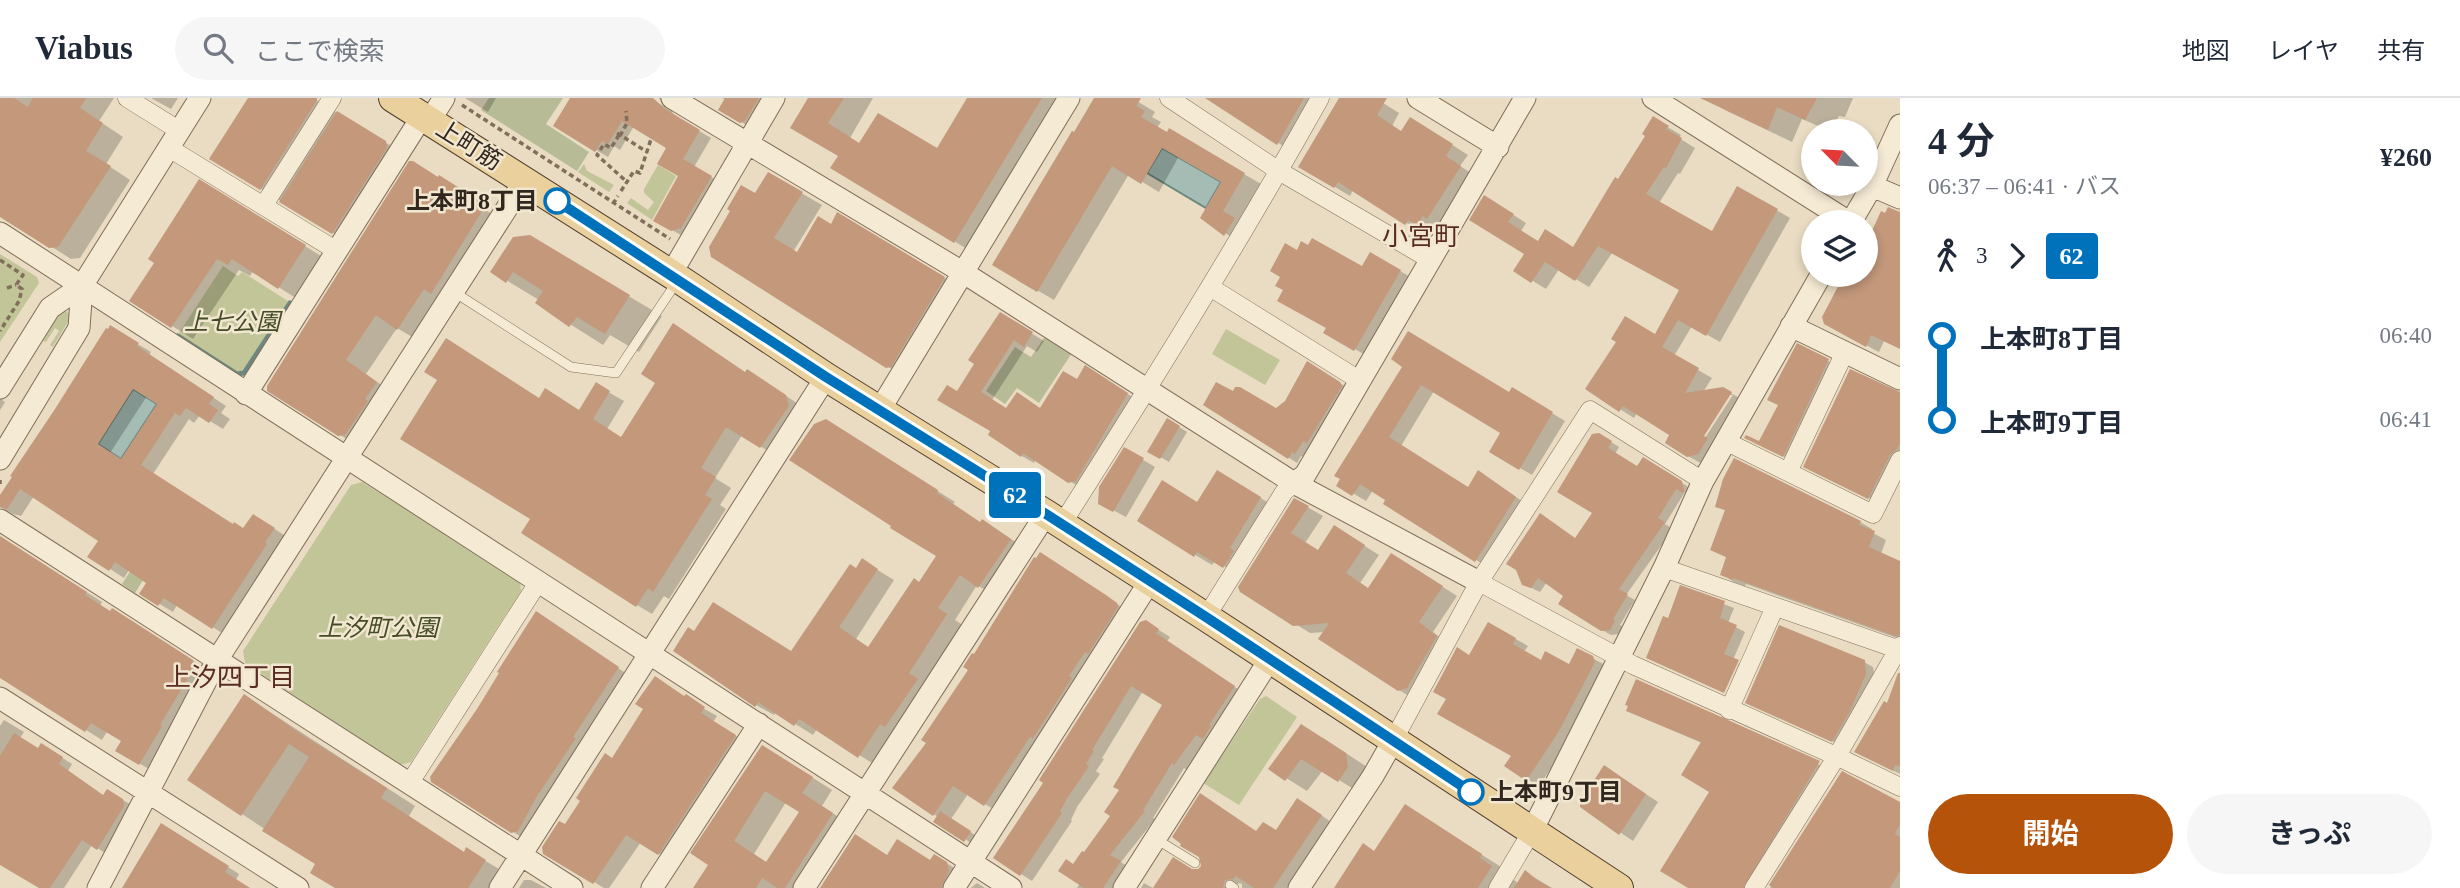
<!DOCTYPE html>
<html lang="ja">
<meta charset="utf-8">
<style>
:root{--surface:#fff;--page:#f6f6f7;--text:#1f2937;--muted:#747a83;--line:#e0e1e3;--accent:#b45309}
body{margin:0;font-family:"Times New Roman","Noto Sans JP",serif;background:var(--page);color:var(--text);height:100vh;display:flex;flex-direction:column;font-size:26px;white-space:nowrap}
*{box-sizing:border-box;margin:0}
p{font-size:23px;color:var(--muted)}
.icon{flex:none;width:38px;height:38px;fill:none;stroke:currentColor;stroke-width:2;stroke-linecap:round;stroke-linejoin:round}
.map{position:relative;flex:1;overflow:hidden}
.sheet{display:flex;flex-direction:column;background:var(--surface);width:560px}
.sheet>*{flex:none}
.badge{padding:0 14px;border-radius:5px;font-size:24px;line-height:46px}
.needle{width:46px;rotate:294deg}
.controls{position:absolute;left:1801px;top:21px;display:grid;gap:14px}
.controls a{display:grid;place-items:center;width:77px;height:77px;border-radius:50%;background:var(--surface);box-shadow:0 4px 10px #0003;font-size:35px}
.map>.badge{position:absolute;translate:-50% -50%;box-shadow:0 0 0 4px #fff}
.legs{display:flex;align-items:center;gap:10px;height:77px;padding:0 28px;font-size:23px}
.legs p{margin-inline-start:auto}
.summary{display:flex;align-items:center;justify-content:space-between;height:119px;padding:0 28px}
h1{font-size:38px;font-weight:700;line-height:52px}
.button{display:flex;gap:14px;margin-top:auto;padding:14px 28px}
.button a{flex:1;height:80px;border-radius:42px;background:var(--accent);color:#fff;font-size:28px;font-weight:700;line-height:80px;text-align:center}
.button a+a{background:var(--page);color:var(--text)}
ul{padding:0 28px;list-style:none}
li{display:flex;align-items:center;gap:24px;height:84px;font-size:26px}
li i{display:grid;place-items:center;width:10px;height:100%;margin:0 9px;background:currentColor}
li i::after{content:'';width:18px;height:18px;margin:-9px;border:5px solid;border-radius:50%;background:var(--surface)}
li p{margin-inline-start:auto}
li:first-child i{background:linear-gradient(#0000 50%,currentColor 0)}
li:last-child i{background:linear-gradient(currentColor 50%,#0000 0)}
header{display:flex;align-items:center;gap:42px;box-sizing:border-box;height:98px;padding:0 35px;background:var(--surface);border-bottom:2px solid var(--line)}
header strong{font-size:33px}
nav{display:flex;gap:38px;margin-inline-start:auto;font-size:24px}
.search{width:490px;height:63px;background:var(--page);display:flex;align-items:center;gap:18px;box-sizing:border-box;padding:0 24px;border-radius:38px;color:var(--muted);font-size:26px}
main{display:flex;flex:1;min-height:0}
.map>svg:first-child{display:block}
.green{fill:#c1c597}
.cemetery{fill:#b7bb96}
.water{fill:#a4bcb4;stroke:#6c8881;stroke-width:2}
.shadow{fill:#0003;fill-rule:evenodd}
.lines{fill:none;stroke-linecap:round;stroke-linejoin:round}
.stream{stroke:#6c8881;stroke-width:5}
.building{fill:#c3987b;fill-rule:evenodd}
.service-casing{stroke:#816e5b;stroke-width:10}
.minor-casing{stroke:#816e5b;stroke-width:19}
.tertiary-casing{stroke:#816e5b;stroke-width:23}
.primary-casing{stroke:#4f3d2f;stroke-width:30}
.path{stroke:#816e5b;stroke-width:3.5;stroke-dasharray:5 3.5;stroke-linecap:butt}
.service{stroke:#f5ead4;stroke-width:9}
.minor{stroke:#f5ead4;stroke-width:18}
.tertiary{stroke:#f5ead4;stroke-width:21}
.primary{stroke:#e9d09c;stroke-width:28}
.line-1-casing{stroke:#fff;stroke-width:16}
.line-1{stroke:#0072bc;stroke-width:10}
.stop-1-dot{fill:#fff;stroke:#0072bc;stroke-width:3.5}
.labels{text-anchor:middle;stroke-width:5;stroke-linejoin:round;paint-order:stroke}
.street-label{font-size:24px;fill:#32271e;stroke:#f1e7d0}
.stop-label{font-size:24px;font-weight:bold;fill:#32271e;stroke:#f1e7d0;text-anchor:end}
.park-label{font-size:24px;font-style:italic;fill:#434c26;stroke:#f1e7d0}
.neighbourhood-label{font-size:26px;fill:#5a2c21;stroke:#f1e7d0}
</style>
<header>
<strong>Viabus</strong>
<div class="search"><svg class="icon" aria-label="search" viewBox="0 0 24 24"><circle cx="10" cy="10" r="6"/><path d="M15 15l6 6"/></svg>ここで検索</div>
<nav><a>地図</a><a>レイヤ</a><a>共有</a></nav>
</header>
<main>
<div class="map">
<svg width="1900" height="790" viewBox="0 0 1900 790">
<rect width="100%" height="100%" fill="#e9dcc2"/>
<path class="green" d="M584,66L587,73L614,87L609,94L578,74Z
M658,67L676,78L652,122L627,105L631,100L648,112L654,104L644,95V91Z
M0,156L37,179L39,185L0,244Z
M223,168L238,178L242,174L291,205L245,276L237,277L177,238Z
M62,211L72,217L53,249L50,247L59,233L55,230L46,244L43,243Z
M1226,231L1280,262L1265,287L1212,256Z
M362,384L520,482L521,493L411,664L400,667L245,565L243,553L351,387Z
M1266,598L1297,619L1239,707L1203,685L1260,601Z"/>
<path class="cemetery" d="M489,0H563L546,26L589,54L577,73L481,12Z
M1046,237L1072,255L1039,305L1017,290L1005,306L986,293L1015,249L1031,259Z
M154,436L167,444L135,495L122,486Z"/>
<path class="water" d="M1162,50L1221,84L1206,110L1147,75Z
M133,291L157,306L121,361L98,346Z"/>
<path class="shadow" d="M0,0H114L99,23L123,39L106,66L130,82L80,160L71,161L0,116Z
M151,0H178L171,11Z
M250,0H313L401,54L348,144L261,91Z
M465,0H496L488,14Z
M572,0H650L663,8L659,0H672V14L677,20L711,40L694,69L723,86L684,139L655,122L681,78L669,49L634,28L620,52L614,48L608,59L555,28Z
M722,0H774L753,31L720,11L726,2Z
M810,0H873L850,40L860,46L937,52L969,0H1072L977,157L833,70L840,57Z
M1096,0H1132L1155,14L1152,19L1161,24L1157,30L1168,36L1170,33L1261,86L1242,146L1202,120L1223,83L1179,58L1159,94L1129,76L1054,202L994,167Z
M1209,0H1325L1294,55Z
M1341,0H1375L1399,15L1392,28L1402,35L1426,30L1468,57L1460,68L1476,78L1444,128L1439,125L1433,135L1424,130L1421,134L1353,92L1350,98L1300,68Z
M1704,0H1853L1845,19L1839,18L1830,33L1802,21L1792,44L1729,14Z
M1654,21L1681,37L1679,40L1695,50L1680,76L1678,75L1659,105L1713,135L1738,90L1790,120L1720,244L1692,228L1674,258L1712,280L1703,294L1723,291L1745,303L1702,366L1688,358L1672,336L1637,315L1634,320L1588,291L1656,238L1682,192L1612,155L1589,189L1559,171L1546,191L1515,172L1526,156L1498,107L1526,125L1521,133L1538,145L1574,151L1648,38ZM1728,297H1733L1701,346L1698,345Z
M768,76L822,107L793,154L797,156L831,128L838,117L965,192L912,280L908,281L887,268L799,214L756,98Z
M440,79L482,104L479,108L505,124L419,243L397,230L366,276L397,298L386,315L388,317L366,349L361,350L269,292Z
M220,96L326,161L299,202L253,173L250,178L239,172L193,241L132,203L156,165Z
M1900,114V250L1884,243L1879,254L1839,233L1823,219L1847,177H1866V147L1882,115Z
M1371,156L1419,184L1374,262L1325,234Z
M563,159L662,218L639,254L610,237L603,247L537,205L539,202L493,174Z
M1012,223L1044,243L1037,254L1027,248L992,302L1007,312H1041L1077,283L1097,277L1139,303L1082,391L1036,361L1034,365L1022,358L990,336L993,332L957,295Z
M111,230L151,254L149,257L226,308L221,315L230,321L223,331L200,317L194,325L189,321L153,376L234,428L244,432L267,426L287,439L227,538L177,507L173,514L141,495L148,484L129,472L124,480L90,458L100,442L34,398L21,418L13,416L0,409V400ZM147,298L159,305L122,363L110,355Z
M1828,263L1836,267L1791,362L1755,344L1760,346Z
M1308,266L1348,290L1304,359L1301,358L1297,365L1206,307L1233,295L1237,289L1280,314Z
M1405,268L1510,296L1513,292L1565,323L1532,377L1491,353L1503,335L1434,293L1401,348L1469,391L1491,382L1528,407L1489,470L1385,405L1388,401L1373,392L1366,403L1339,387Z
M747,275L763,282L801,308L776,358L742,337L715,380L731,390L720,407L726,411L669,501L664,498L652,516L637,507L532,421L540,301L580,314L596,287L624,303L607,331L622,341Z
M0,276L14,284L2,302L5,304L0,312Z
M1900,295V368L1881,406L1817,375Z
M1168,322L1187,334L1169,364L1150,353Z
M844,334L955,404L953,406L981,425L1000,434L1028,452L997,499L977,487L955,522L964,528L877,668L817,631L813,637L776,614L774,617L756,607L676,552L792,555L863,463L894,482L856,541L869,550L920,486L938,458Z
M1598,336L1619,349L1615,356L1638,370L1644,361L1690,390L1691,398L1685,394L1665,426L1673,431L1626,497L1635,502L1620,527L1623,529L1618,536L1611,537L1602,532L1566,497L1547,484L1540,494L1523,486L1576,441L1594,414Z
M1125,351L1155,369L1126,419L1100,405Z
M1235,384L1277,410L1241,478L1215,463L1212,467L1139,423L1198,406Z
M1295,402L1323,418L1305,445L1319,453L1349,438L1379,457L1360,485L1369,491L1407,466L1457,498L1433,534L1451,548L1414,601L1399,592L1325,534L1310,535L1242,493Z
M1717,408L1860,424L1872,431L1871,434L1886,442L1881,456L1900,465V541L1746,486L1745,488L1734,484L1722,476L1728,460L1712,452L1726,413Z
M0,439L102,504L100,508L111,514L128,521L209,573L156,675L118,653L124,642L108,632L102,642L0,578Z
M1056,465L1132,516L1000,715L968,696L951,721L978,739L973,747L938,719L894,690L929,645L975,559Z
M1681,490L1734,510L1728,525L1745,534L1733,562L1669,522Z
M545,521L627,576L521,739L512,733Z
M1146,524L1170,539L1167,543L1245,596L1187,672L1184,670L1153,720L1155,721L1121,764L1131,771L1119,790H1077L1080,785L1074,768L1085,756L1112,717L1121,692L1164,607L1143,593L1102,660L1104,661L1096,673L1100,676L1077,709L1071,722L1072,723L1032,783L1021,776L1045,684Z
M1489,526L1528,548L1524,554L1541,564L1570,569L1578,552L1605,567L1571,640L1539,688L1527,681L1513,657L1470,559Z
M1864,564L1873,569L1875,582L1841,647L1756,609Z
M1739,565L1747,569L1733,599L1726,596Z
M1900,577V676L1868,660Z
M1637,583L1831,672L1757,790H1690L1711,693L1702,645L1641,619Z
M245,598L415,708L409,718L465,755L467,752L514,780L508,790H337L318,766L242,716Z
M685,600L717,618L713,624L749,646L672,764L641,744L609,790H604L594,784L565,729L613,662Z
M4,622L24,634L20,640L39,652L42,647L72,666L68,673L104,698L108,693L133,708L107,756L92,747L64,790H44L0,763V628Z
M1323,640L1367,669L1360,695L1323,672L1307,693L1270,670Z
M783,661L832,692L822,708L852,728L813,790H696ZM786,704L801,714L768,765L754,756Z
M1842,676L1900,706V790H1770Z
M1617,677L1658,704L1633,743L1581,708Z
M1308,708L1331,724L1287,790H1242V786L1239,785L1234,790H1161L1192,773H1198L1257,735L1277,734Z
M1405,708L1509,774L1507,777L1518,785L1525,774L1552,790H1337L1375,754Z
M173,734L239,776L236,782L249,790H125Z
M888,759L931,764L943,763L956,771L952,790H820Z
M524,782H531L546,790H519Z
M977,785L985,790H971Z
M1144,785L1153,790H1141Z"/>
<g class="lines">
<path class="stream" d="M178,238L237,276L244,275L290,205"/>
</g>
<path class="building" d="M0,0H14L28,9L33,0H86L80,10L103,25L86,53L111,68L58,149L49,150L0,119Z
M248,0H317V2L260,92L209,61Z
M570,0H653L665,11L700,32L683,61L712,78L681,130L671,133L653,123L678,78L657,66L666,50L622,23L608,46L602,43L595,54L553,28Z
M725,0H759L745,23L740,25L718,12Z
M808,0H844L828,25L859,45L878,15L937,50L967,0H1042L954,145L830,70L838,58L790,30Z
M1094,0H1141L1136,8L1145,13L1141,19L1167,34L1169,30L1245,75L1223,113L1235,120L1224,138L1200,120L1221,84L1162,50L1141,86L1112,68L1037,194L992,167L1072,33L1074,34Z
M1205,0H1304L1277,47Z
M1339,0H1387L1377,17L1401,33L1410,19L1453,46L1446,58L1461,68L1427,121L1423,118L1417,127L1408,122L1405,127L1338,84L1334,90L1298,69Z
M1700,0H1817L1805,22L1777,9L1768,32Z
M337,13L386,43L387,50L332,136L279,104Z
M1653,18L1669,28L1666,31L1682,40L1666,70L1664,69L1646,96L1712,133L1737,88L1778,111L1706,238L1678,222L1662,249L1699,270L1685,295L1723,289L1732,294L1704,338L1708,340L1698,356L1687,359L1665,345L1669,337L1623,308L1619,314L1585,291L1616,244L1611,241L1625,218L1655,236L1679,192L1598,148L1575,183L1545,164L1531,185L1513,173L1524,156L1469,122L1484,97L1514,116L1508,124L1538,143L1545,131L1573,149L1615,79L1618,81L1645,38L1642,36Z
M409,63H413L438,79L439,77L461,91L459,94L484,110L431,196L424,191L397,232L376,217L346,262L377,284L365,301L368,303L345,337L338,338L267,293V288Z
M768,74L803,94L774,140L797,154L818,118L831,126L837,114L945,179L891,269L886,270L711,159L709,149L730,113L727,111L741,87L755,95Z
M199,81L306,147L278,191L232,161L228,167L217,161L171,230L129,203L154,165L148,161Z
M1888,109L1900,114V251L1871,237L1866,249L1824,226L1822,219L1844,177H1866V146L1881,113L1885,115Z
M530,137L630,197L605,236L577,219L569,229L535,205L543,193L513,174L506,185L490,174L513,139Z
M1312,140L1362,168L1370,154L1401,172L1354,253L1323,235L1326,230L1277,203L1283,192L1275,188L1280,179L1270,173L1285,145L1297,152L1301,143L1308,147Z
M1000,214L1033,234L1024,249L1014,242L981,294L1006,310L1017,294L1040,310L1063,273L1077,281L1085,267L1128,295L1076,383L1068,385L1023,355L1021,359L988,337L990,333L937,302L947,287L957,293L974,266L968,262Z
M673,225L745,274L747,271L786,297L789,308L760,350L726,329L701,370L716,379L705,397L712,401L653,494L648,490L636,509L521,435L530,421L400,341L437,282L424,274L446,240L539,300L545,290L579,312L596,284L610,293L593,321L621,339L655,285L641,276Z
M110,227L139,245L137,248L214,299L209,306L218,312L209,325L186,310L180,318L175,315L141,367L233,426L234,424L243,430L253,416L275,430L265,444L267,446L212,531L164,500L158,508L139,496L146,485L115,464L109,473L87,459L98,443L20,391L7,411L0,409V397L12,379L10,378L55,311L106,230L108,231ZM133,291L157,306L121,361L98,346Z
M1408,233L1509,294L1512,289L1553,314L1519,372L1489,354L1500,335L1421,287L1389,339L1468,389L1478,372L1516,399L1475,464L1383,406L1385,402L1360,386L1352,398L1336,388L1340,381L1334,378L1402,269L1391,261Z
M1797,245L1829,261L1783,359L1744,340L1746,337L1759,343L1778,307L1767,302Z
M1307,263L1340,284L1342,288L1307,345L1303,343L1295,356L1292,354L1288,361L1203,307L1216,284L1233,293L1235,289H1240L1276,310L1285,303Z
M1850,271L1900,294V345L1897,351L1890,357L1868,401L1803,369Z
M1167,320L1180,328L1160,361L1147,354Z
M826,321L938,392L937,395L980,424L982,421L1011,441L978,490L960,477L938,510L947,516L909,575L918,581L885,629L880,626L858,660L799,621L794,628L758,604L755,609L673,553L688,529L694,533L713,504L791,553L850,466L856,470L862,460L878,471L839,529L868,549L914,480L919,484L936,458L890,430L891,428L789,362L814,326Z
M1599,335L1612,343L1608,350L1637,368L1643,359L1682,383L1684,393L1683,395L1676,391L1658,420L1665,424L1619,491L1628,496L1613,521L1615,523L1610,532L1601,533L1558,506L1563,498L1538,480L1531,490L1522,487L1516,472L1506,466L1540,415L1575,440L1592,415L1557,394L1592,336Z
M1124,349L1144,360L1113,414L1098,406L1099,389Z
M1734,360L1861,423L1859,427L1875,433L1869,449L1900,463V537L1895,538L1733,480V482L1720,477L1726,459L1710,452L1725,412L1715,409L1723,381Z
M1217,372L1261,399L1230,450L1234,453L1223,470L1197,454L1194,459L1137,423L1162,382L1197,404Z
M1294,400L1309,408L1291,435L1318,452L1334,427L1365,447L1346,475L1368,490L1391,455L1443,488L1419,524L1437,538L1407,590L1398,593L1318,541L1329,525L1293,528L1240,494L1238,489Z
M0,438L87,494L85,497L110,513L112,510L193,562L194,570L160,627L162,628L139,667L115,653L121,643L91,625L85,634L0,580Z
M1040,454L1106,497L1117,505L1118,509L1088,556L1085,554L1069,578L1072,580L1033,640L1030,639L984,708L953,688L933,718L892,690L926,645L921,642L968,572L963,569L972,555L974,556L1034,459L1036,460Z
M1680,487L1725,503L1720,520L1737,527L1724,556L1739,562L1724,595L1646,560L1663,518L1668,520Z
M536,513L619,569L573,639L576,640L537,698L518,733L511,735L431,684L430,679L477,611L499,575L497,574Z
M1146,522L1159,531L1156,535L1235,588L1209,627L1211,628L1203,641L1196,637L1174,667L1172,665L1143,712L1145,713L1110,757L1121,763L1103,790H1084L1058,773L1066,761L1073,766L1082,753L1084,754L1110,718L1104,714L1119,692L1113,689L1162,607L1131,588L1092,652L1094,653L1086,666L1089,668L1066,702L1060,714L1062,715L1020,778L993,760L1043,685L1039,682L1140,524Z
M1488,524L1516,540L1513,546L1541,562L1545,553L1569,566L1577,550L1593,558L1595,564L1559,633L1526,683L1504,668L1511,658L1437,616L1446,601L1433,594L1457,549L1469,557Z
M1779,527L1865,562L1866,576L1850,613L1832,644L1745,605Z
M1898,575H1900V668L1895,667L1893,673L1854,654L1884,603L1887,605Z
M655,578L684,598L686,596L705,609L701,615L736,637L658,757L626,737L593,786L543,756L542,749L559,723L565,726L580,703L576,700L605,655L612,660L643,611L635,606Z
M1636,581L1820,663L1743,790H1688L1660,773L1709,694L1681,677L1701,644L1626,613L1628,608L1625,607Z
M244,596L301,636L387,690L381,700L464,754L466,749L486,762L468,790H335L310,775L315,766L262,733L309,659L289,646L241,718L187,682Z
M1301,626L1346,655L1348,669L1338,684L1301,661L1285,683L1268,671Z
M14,635L38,650L41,645L63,659L59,666L103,697L107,691L123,701L124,708L97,752L82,742L50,790H39L0,767V658Z
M762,647L813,679L802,695L833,715L785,790H777L762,780L756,790H693L708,767L690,755ZM765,693L799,714L766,764L734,743Z
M1604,667L1646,696L1619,737L1580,709V704Z
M1842,673L1900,704V726L1895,736L1900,739V773L1890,790H1773L1769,787Z
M1200,695L1256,733L1263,724L1276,732L1297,700L1322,717L1273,790H1254L1236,778L1233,781L1225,782L1223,790H1153L1173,759L1192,771H1198L1201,768L1199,759L1180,748L1181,746L1172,739Z
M1405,706L1482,756L1480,760L1492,768L1478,790H1334L1363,745L1374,753Z
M940,713L971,733L964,744L933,724Z
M161,725L229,768L225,774L250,790H122Z
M855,736L887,757L897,741L930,762L934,756L947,764L949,773L941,790H820Z
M1525,772L1536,781L1551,790H1514Z"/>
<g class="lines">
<g class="service-casing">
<path id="service" d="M454,194L571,269L616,275L678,182
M1156,741L1195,765
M1230,787L1234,790"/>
</g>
<g class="minor-casing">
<path id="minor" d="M127,0L180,33
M1169,0L1279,73L1431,162
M169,50L337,153
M264,107L332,0
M1210,189L1359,282
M1725,343L1873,416L1900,362
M1788,374L1845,254
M1062,426C1151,286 1239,145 1320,0
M1664,470L1900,552
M1479,484L1633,567L1838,659L1900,689
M1206,519L1284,394L1294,385
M1729,612L1775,509
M1393,643L1479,484L1590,312L1703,383
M409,686L539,483
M1498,790L1532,733
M1754,790L1837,658L1900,548"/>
</g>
<g class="tertiary-casing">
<path id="tertiary" d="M672,0L964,175L1294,385L1479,484
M1418,0L1498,49
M1653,0L1849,124
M430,22L444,0
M1872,88L1900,100
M1851,124L1872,88L1900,27
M0,135L1011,790
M671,176L774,0
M1791,228L1900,281
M0,290L50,210L82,188L200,0
M246,296L423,17
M879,313L1069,0
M0,361L79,230L82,188
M1294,385L1305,377L1525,0
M0,422L572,790
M0,600L298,790
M1532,733L1664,470L1703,383L1821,177
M98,790L217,562L525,82
M500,790L826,279
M652,790L759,626
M804,790L1046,416
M954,790L1150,483
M1124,790L1270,561
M1299,790L1373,678L1393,643"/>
</g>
<g class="primary-casing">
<path id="primary" d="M393,0L679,181L826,279L1046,416L1206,519L1619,790"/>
</g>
<path class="path" d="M462,7L670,141
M617,35L647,54
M619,37L611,50L604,46L597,57L627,84
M620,38L627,25L626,13
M621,93L634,73L640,75L651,41
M613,106L618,98
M0,162L23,177L16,187L22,191L19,203L0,233
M7,190L16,187
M0,382V386"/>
<use href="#service" class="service"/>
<use href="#minor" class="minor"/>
<use href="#tertiary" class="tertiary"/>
<use href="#primary" class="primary"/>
</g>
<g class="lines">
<g class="line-1-casing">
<path id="line-1" d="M557,103L826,279L1046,416L1206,519L1471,694"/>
</g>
<use href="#line-1" class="line-1"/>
</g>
<g class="stop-1-dot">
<circle cx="557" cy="103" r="12"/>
<circle cx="1471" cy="694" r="12"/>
</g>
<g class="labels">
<g class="street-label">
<text transform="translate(469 47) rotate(32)" y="8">上町筋</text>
</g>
<g class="stop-label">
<text x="538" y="111">上本町8丁目</text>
<text x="1490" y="702" text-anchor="start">上本町9丁目</text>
</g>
<g class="park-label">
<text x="232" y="232">上七公園</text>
<text x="378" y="538">上汐町公園</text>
</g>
<g class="neighbourhood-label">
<text x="1421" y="147">小宮町</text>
<text x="230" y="588">上汐四丁目</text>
</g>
</g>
</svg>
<div class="controls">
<a><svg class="needle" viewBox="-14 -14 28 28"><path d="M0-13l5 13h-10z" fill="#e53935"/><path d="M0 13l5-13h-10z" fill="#747a83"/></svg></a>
<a><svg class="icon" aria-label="layers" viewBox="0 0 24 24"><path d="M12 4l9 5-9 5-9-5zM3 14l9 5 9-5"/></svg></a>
</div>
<b class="badge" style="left:1015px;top:397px;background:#0072bc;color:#fff">62</b>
</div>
<section class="sheet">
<div class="summary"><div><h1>4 分</h1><p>06:37 – 06:41 · バス</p></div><b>¥260</b></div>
<div class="legs"><svg class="icon" aria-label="walk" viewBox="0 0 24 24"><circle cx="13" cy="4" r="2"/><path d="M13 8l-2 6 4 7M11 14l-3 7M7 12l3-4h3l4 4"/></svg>3<svg class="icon" aria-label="forward" viewBox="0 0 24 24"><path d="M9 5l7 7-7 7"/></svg><b class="badge" style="background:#0072bc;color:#fff">62</b></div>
<ul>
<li><i style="color:#0072bc"></i><b>上本町8丁目</b><p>06:40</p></li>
<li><i style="color:#0072bc"></i><b>上本町9丁目</b><p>06:41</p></li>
</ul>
<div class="button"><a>開始</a><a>きっぷ</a></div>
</section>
</main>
